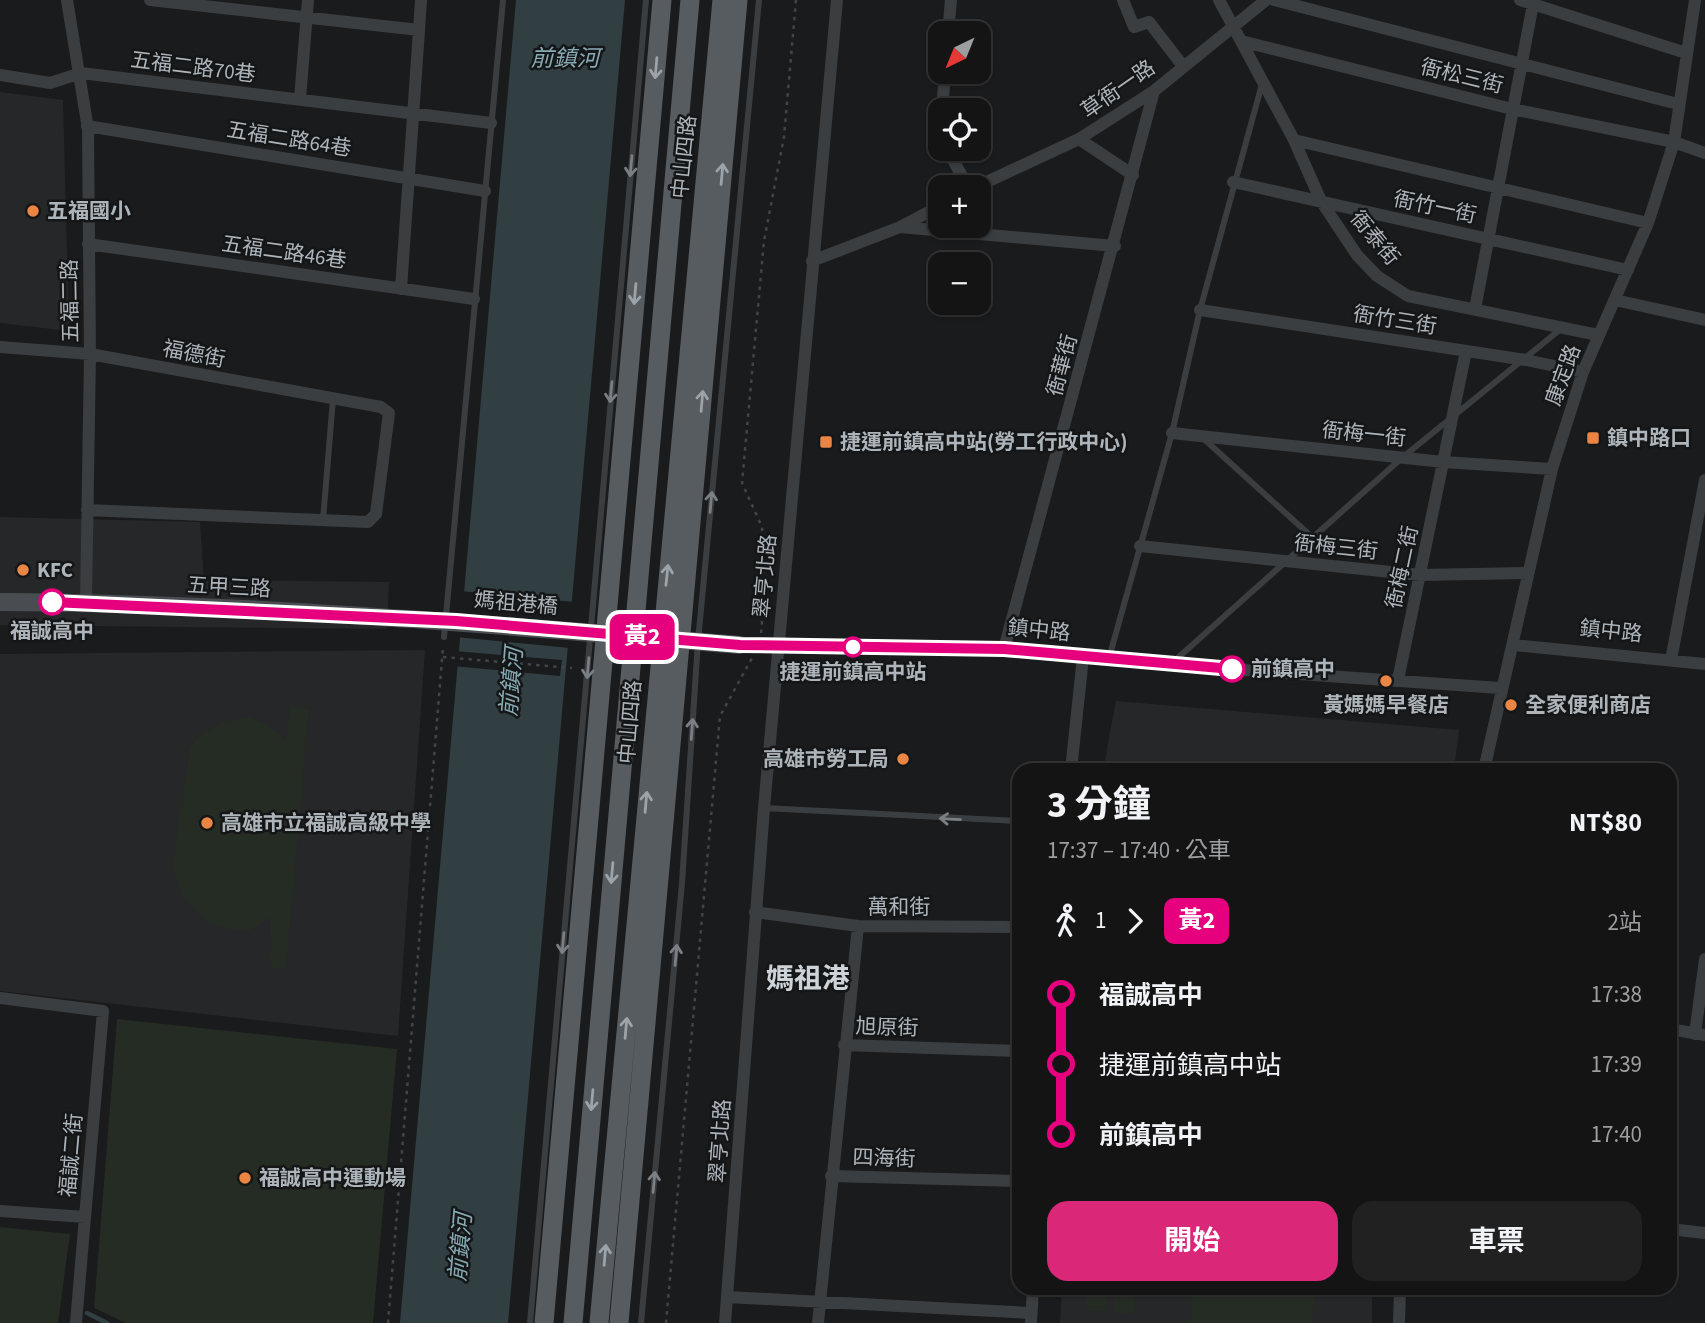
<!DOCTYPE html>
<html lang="zh-TW">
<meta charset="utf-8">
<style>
:root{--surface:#141415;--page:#212122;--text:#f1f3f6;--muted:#9d9ea0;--line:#333334;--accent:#db2777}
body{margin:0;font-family:"Source Sans 3","Noto Sans TC",sans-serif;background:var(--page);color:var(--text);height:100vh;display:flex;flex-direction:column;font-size:26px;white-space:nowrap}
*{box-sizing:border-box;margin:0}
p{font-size:23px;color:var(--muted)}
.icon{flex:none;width:38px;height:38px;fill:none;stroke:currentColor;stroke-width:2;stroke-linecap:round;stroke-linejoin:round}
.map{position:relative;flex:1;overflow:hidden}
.panel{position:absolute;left:1012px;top:763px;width:665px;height:532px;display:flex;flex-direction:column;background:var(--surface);border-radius:21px;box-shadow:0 2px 5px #0004,0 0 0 2px var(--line)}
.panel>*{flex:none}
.badge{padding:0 14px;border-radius:10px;font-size:24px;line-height:46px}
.needle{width:46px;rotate:223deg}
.controls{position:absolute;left:928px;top:21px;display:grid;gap:14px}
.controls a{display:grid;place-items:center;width:63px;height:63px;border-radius:14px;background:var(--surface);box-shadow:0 2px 5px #0004,0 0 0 2px var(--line);font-size:35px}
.map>.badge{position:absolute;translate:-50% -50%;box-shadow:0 0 0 4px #fff}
.legs{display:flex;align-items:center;gap:10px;height:77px;padding:0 35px;font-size:23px}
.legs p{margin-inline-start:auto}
.summary{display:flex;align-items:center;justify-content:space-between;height:119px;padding:0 35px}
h1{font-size:38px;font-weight:700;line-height:52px}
.action{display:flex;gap:14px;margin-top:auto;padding:14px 35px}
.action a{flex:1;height:80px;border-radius:21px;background:var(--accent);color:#fff;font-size:28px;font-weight:700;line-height:80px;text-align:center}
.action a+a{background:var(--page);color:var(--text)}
ul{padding:0 35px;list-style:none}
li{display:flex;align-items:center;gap:24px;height:70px;font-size:26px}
li i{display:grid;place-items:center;width:10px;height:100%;margin:0 9px;background:currentColor}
li i::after{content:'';width:18px;height:18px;margin:-9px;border:5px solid;border-radius:50%;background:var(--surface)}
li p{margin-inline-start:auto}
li:first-child i{background:linear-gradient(#0000 50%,currentColor 0)}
li:last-child i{background:linear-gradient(currentColor 50%,#0000 0)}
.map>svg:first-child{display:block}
.built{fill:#262729}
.green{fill:#252c24}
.water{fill:#323f42}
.pier{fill:#1a1b1c}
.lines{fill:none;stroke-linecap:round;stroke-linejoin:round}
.stream{stroke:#323f42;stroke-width:4.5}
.path{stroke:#414548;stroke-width:2.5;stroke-dasharray:3.5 5;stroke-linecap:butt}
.lane{stroke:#3b3e41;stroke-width:6}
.street{stroke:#3b3e41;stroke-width:12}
.secondary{stroke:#494d51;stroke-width:18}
.primary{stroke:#575c60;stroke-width:19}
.oneway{stroke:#9ca3a9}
.oneway2{stroke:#7a7f84}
.line-1-casing{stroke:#fff;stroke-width:16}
.line-1{stroke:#e6007e;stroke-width:10}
.poi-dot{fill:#eb8543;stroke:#151617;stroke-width:2.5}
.stop-1-dot{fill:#fff;stroke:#e6007e;stroke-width:3.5}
.labels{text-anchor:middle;stroke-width:5;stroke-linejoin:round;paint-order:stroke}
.street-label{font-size:21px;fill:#adb5bb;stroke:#151617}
.poi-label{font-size:21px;font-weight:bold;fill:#adb5bb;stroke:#151617;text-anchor:start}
.stop-label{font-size:21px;font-weight:bold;fill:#adb5bb;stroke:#151617}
.water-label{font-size:23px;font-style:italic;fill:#86abb4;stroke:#151617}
.district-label{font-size:28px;font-weight:bold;fill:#ced3d7;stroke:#151617}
</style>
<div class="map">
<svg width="1705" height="1323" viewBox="0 0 1705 1323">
<rect width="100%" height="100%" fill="#1a1b1c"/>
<path class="built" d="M0,92L63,100L69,331L0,323Z
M0,517L200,522L204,580L389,582L387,629L0,625Z
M425,650L398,1036L0,991V654Z
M1116,701L1459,730L1454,770H1103Z
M1062,1288H1372V1323H1060Z"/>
<path class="green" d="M290,708L309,709L286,969L269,967L270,918L250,930H233L208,922L182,896L172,864L190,747L204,732L227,721L249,717L268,726L286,740Z
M117,1019L397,1049L373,1323H126L94,1308Z
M0,1227L70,1234L58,1323H0Z
M1087,1288H1108L1105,1312L1085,1310Z
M1116,1288H1136L1133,1314L1113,1312Z
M1193,1288H1316L1312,1323H1189Z"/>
<path class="water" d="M516,0H625L508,1323H400Z"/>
<path class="pier" d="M460,591L574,602L570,648L456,637Z
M455,651L562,660L560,676L453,666Z"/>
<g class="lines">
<path class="stream" d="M87,1313L107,1323"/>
<path class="path" d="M761,633L764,598L762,527L742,483L764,241L784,137L796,0
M443,657L572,668
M388,1323L443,647
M666,1323L720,716L752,658"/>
<path class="lane" d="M1205,440L1312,537
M323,520L333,399
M444,637L503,0
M1109,658L1172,433L1200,310L1262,84
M1172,663L1403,457L1562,328
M764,808L1018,821
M530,1323L646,0
M641,1323L682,883L698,641L759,0"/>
<path class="street" d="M67,0L88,129L90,354L86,602
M150,0L419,30L421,0
M1123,0L1134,27L1149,22L1183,66
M1219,0L1294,140L1321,201L1357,255L1377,276L1408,296L1598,335
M1274,0L1678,104
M1520,0L1686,53
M948,33L951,0
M1241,41L1512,109L1674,142L1705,153
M0,75L50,83L81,73L491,123
M300,99L308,0
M942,110L945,72
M87,126L485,191
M1079,139L1133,175
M1294,140L1648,223
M947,149L968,187
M1233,182L1628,270
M976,187L1079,139L1154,91L1266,0
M900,227L1115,246
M88,244L474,299
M812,261L900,227L940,206
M401,289L419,30
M1615,300L1705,320
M1475,309L1533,4
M1200,310L1526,360L1583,372
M0,347L90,354L381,407L389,413L376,514L368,522L87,510
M1172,433L1443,462L1552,469
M1140,546L1420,575L1528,573
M740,645L1004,649L1171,665L1500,688
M1513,645L1705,664
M1004,649L1154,91
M1671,660L1705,480
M1398,680L1466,351
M1071,770L1083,657
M1484,770L1552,469L1583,372L1648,223L1674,142L1695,0
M755,912L858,926L1018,927
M0,998L103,1011L85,1217L0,1211
M1670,1029L1705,1035
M1695,1034L1705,959
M844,1045L1018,1051
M831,1176L1018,1181
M1670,1229L1705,1233
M728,1297L1031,1313
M76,1323L85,1217
M725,1323L764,808L837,0
M818,1323L858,926
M1031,1323L1033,1288
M1399,1323L1400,1288"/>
<path class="secondary" d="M0,602C247,603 494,625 740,645"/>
<path class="primary" d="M544,1323L662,0
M573,1323L690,0
M599,1323L722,0
M619,1323L738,0"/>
</g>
<defs><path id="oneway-shaft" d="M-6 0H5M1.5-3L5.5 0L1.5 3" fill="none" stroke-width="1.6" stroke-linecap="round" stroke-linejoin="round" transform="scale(1.75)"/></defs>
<g class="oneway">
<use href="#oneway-shaft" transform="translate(656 68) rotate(95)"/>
<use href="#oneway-shaft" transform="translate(722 174) rotate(-85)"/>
<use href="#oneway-shaft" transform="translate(635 294) rotate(95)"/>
<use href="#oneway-shaft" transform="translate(702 401) rotate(-85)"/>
<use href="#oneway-shaft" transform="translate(667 575) rotate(-84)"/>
<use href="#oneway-shaft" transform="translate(646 802) rotate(-85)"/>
<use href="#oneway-shaft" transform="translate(612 873) rotate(95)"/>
<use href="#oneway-shaft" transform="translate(626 1028) rotate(-85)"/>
<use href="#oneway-shaft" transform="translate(592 1100) rotate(95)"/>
<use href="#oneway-shaft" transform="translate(605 1255) rotate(-85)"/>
</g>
<g class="oneway2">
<use href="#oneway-shaft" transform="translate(631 166) rotate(95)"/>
<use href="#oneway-shaft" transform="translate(611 392) rotate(95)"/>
<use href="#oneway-shaft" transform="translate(711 502) rotate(-85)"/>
<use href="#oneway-shaft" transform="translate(588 668) rotate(95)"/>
<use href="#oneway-shaft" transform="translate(692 729) rotate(-86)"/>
<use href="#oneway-shaft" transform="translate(950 819) rotate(-177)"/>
<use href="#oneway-shaft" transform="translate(563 943) rotate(95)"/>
<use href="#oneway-shaft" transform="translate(676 955) rotate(-85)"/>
<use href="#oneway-shaft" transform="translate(654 1182) rotate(-85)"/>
</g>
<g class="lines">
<g class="line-1-casing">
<path id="line-1" d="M52,602L456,621L740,645L1004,649L1232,669"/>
</g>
<use href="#line-1" class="line-1"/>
</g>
<g class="poi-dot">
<circle cx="33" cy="211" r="7"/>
<rect x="1586" y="431" width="14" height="14" rx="3.5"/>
<rect x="819" y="435" width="14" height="14" rx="3.5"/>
<circle cx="23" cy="570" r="7"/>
<circle cx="1386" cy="681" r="7"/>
<circle cx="1511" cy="705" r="7"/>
<circle cx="903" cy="759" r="7"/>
<circle cx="207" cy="823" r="7"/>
<circle cx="245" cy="1178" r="7"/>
</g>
<g class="stop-1-dot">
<circle cx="52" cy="602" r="12"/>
<circle cx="853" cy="647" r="9"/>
<circle cx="1232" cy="669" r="12"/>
</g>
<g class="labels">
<g class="street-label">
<text transform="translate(193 67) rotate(7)" y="7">五福二路70巷</text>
<text transform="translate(1462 76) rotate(14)" y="7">衙松三街</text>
<text transform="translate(1118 89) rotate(-35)" y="7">草衙一路</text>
<text transform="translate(289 139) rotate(9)" y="7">五福二路64巷</text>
<text transform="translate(684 157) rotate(-84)" y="7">中山四路</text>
<text transform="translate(1435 207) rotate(12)" y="7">衙竹一街</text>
<text transform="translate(1375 238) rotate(50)" y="7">衙泰街</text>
<text transform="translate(284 252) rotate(8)" y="7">五福二路46巷</text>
<text transform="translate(70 301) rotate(-91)" y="7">五福二路</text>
<text transform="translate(1395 320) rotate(9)" y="7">衙竹三街</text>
<text transform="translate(194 354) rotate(11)" y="7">福德街</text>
<text transform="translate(1062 365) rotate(-75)" y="7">衙華街</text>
<text transform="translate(1563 375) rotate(-70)" y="7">康定路</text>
<text transform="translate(1364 434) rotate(6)" y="7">衙梅一街</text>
<text transform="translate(1336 547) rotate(6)" y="7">衙梅三街</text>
<text transform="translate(1402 567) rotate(-78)" y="7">衙梅二街</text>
<text transform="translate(765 576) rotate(-85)" y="7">翠亨北路</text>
<text transform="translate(229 587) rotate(3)" y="7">五甲三路</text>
<text transform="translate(516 603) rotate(5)" y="7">媽祖港橋</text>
<text transform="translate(1039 630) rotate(6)" y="7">鎮中路</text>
<text transform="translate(1611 631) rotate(6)" y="7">鎮中路</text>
<text transform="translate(630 722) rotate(-85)" y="7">中山四路</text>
<text x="899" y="914">萬和街</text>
<text transform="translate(887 1027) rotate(2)" y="7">旭原街</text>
<text transform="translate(720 1141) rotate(-86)" y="7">翠亨北路</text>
<text transform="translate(71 1155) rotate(-85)" y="7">福誠二街</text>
<text transform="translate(884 1158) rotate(2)" y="7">四海街</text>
</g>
<g class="poi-label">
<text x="47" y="218">五福國小</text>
<text x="1607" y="445">鎮中路口</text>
<text x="840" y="449">捷運前鎮高中站(勞工行政中心)</text>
<text x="37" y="577">KFC</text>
<text x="1386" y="712" text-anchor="middle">黃媽媽早餐店</text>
<text x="1525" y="712">全家便利商店</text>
<text x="889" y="766" text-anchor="end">高雄市勞工局</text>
<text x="221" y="830">高雄市立福誠高級中學</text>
<text x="259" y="1185">福誠高中運動場</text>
</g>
<g class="stop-label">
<text x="52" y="638">福誠高中</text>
<text x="1251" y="676" text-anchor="start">前鎮高中</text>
<text x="853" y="679">捷運前鎮高中站</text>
</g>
<g class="water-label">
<text x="565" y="66">前鎮河</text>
<text transform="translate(511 682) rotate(-85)" y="8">前鎮河</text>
<text transform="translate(460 1247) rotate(-85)" y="8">前鎮河</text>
</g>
<g class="district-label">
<text x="808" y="988">媽祖港</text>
</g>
</g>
</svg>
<div class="controls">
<a><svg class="needle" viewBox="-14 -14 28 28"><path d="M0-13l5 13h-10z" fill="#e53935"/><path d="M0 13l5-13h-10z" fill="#9d9ea0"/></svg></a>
<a><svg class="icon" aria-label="locate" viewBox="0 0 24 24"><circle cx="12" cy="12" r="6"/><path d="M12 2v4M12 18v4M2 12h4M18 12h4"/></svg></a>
<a>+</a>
<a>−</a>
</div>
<b class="badge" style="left:642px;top:637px;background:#e6007e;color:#fff">黃2</b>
<section class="panel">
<div class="summary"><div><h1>3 分鐘</h1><p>17:37 – 17:40 · 公車</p></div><b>NT$80</b></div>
<div class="legs"><svg class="icon" aria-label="walk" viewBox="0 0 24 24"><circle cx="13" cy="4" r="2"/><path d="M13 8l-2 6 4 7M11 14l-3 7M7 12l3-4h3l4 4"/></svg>1<svg class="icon" aria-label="forward" viewBox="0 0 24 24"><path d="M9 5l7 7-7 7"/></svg><b class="badge" style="background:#e6007e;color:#fff">黃2</b><p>2站</p></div>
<ul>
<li><i style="color:#e6007e"></i><b>福誠高中</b><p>17:38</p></li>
<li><i style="color:#e6007e"></i><span>捷運前鎮高中站</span><p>17:39</p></li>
<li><i style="color:#e6007e"></i><b>前鎮高中</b><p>17:40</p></li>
</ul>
<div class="action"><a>開始</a><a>車票</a></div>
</section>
</div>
